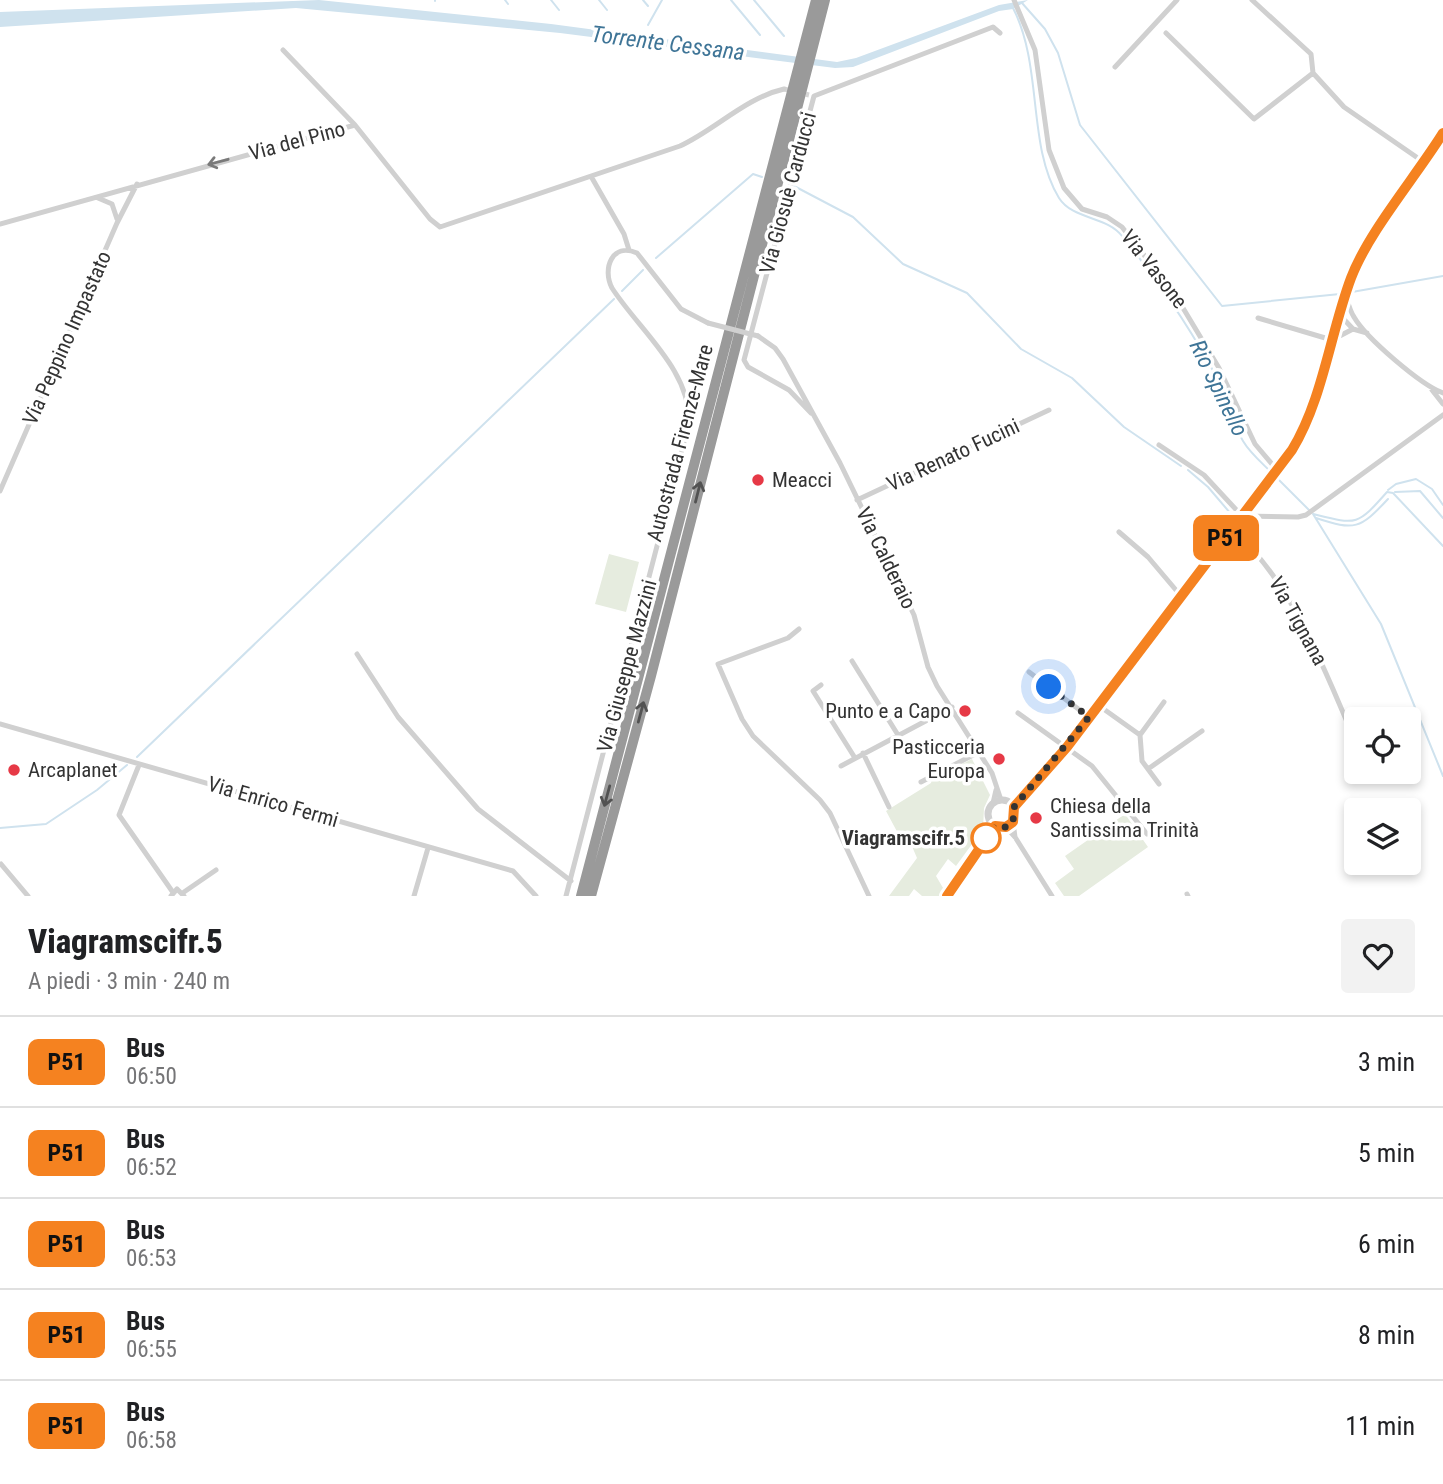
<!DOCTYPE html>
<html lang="it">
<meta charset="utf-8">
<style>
:root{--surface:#fff;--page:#f2f2f2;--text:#202124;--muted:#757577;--line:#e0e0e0}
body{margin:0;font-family:"Roboto Condensed",sans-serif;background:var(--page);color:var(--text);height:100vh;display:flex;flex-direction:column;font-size:26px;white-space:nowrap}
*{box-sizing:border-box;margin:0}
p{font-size:23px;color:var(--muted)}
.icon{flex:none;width:38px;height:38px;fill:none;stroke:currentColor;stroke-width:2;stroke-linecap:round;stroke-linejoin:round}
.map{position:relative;height:896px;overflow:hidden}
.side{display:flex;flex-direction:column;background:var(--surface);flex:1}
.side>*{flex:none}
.badge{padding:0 14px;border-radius:10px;font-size:24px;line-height:46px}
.tools{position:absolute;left:1344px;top:707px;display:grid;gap:14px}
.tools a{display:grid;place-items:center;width:77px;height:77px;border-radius:7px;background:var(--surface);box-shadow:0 4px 10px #0003;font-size:35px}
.you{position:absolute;width:35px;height:35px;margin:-18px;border:5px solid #fff;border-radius:50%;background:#1a73e8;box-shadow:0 0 0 10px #1a73e833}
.map>.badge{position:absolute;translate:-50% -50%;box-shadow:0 0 0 4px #fff}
.round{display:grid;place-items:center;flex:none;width:74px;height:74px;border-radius:7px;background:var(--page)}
.summary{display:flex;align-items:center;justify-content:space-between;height:119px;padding:0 28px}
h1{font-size:33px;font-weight:800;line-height:52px}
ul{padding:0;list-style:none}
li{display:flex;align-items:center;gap:21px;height:91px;padding:0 28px;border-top:2px solid var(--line)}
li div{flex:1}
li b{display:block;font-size:26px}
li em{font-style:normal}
li .badge{min-width:77px;font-weight:700;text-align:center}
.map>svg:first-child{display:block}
.green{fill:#e6ecdf}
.water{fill:#cfe2ee}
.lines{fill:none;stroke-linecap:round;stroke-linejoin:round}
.stream{stroke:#cfe2ee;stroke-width:2}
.minor-tunnel{stroke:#d6d6d6;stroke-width:5;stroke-dasharray:5 2.5;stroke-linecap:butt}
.minor{stroke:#d0d0d0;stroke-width:5}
.tertiary{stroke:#d0d0d0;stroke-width:7}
.motorway{stroke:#9a9a9a;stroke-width:10}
.minor-bridge{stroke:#d0d0d0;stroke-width:5}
.oneway{stroke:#7a7a7a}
.oneway2{stroke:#525252}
.line-casing{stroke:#fff;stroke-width:16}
.line{stroke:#f58220;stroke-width:10}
.walk{stroke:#333;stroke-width:7;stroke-dasharray:0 12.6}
.poi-dot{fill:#e63946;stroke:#fff;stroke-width:2.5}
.stop-dot{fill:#fff;stroke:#f58220;stroke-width:3.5}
.labels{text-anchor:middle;stroke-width:7;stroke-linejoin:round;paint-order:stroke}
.street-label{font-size:21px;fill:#333;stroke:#fff}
.poi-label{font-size:21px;fill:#333;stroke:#fff;text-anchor:start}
.stop-label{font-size:21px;font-weight:bold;fill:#333;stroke:#fff;text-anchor:end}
.water-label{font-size:23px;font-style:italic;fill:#3f7597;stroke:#fff}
</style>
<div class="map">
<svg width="1443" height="896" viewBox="0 0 1443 896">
<rect width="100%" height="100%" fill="#fff"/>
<path class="green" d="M609,554L639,562L626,612L595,604Z
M972,759L990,795L984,808L983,829L956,866L948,859L936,876L946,893L942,896H922L914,889L909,896H889L917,858L908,837L901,839L886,811L931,783L932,779Z
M1125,814L1148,847L1079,896H1064L1055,883L1074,869L1065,856Z"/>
<path class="water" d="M319,0L551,24L837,62L856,58L999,5L1028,0L1013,9L999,11L853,67L835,68L560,33L296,8L0,27V12Z"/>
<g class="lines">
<path class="stream" d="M435,0V1
M505,0L508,4
M551,0L559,10
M599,0L607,10
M643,0L648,6
M731,0L760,35
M754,0L784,36
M1022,3L1045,29L1058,53L1080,125L1222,306L1340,294
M1013,8C1043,66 1027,146 1059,198C1073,220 1107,216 1122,236C1159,282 1192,330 1219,382C1229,401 1232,423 1243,441C1250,453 1262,463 1272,473
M648,25L662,0
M794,186L853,217L903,264L967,293L1021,349L1072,378L1124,427L1181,466
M656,258L753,174L762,177
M622,291L643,270
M1352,292L1443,276
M1188,470L1208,487L1231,514
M1276,477L1309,510
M1388,490L1396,484L1416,479L1432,489L1443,505
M1395,492L1420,491L1443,518
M1313,514L1381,624L1443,776
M1313,514C1357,525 1357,526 1387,492L1393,493L1443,546
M1316,518C1355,531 1360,529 1388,499
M137,757L614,299
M0,828L46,824L97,790L127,765"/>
<path class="minor-tunnel" d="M784,89L809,95"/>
<path class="minor" d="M1014,0L1035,50L1049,150L1064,188L1082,209L1107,217L1122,227L1174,293L1219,368L1255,444L1277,470
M1252,0L1311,54L1313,73L1344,107L1425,163
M1166,33L1254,119L1313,73
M283,50L355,125L430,219L440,227L680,146C715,130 745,98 784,89
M1115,67L1177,0
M592,178L624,234L629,250
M98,198L112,204L117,219
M0,224L355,125
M1346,296C1348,303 1350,311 1354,317C1366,338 1421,385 1443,393
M1339,314L1353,329L1367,333
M1258,318L1332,340L1353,329
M758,336L775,348L783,359L840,463L914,615L928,667L937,686L992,773L1001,800
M1432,390L1443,404
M811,413L789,390L748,367L744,360L814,96L993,27L1000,33
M1159,445L1204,475L1242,516L1298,517L1306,515L1443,415
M0,491L117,223L137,184
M857,500L1049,410
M1232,529C1290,581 1318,655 1348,724
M1119,532L1148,557L1181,596
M799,629L788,638L718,664L742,719L753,736L820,800L830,813L869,896
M357,654L398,717L478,809L571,881
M852,661L898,735
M1029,672L1089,717
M821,685L813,691L855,758
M1098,705L1140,735L1142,761L1159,784
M1018,713L1092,766L1147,834
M0,724L513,871L536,896
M1140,735L1164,702
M863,753L889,807
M139,765L119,815L172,891
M841,766L952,707
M1148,769L1202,731
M921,782L979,752
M993,803L996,790
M1013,822L1015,837
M1006,827L1015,837L1052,896
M1,864L28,896
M184,892L216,870
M1187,894L1188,896
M171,896L177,889L184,896
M414,896L428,848
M566,896L689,423C691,370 639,330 612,288C602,269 612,242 637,253L681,309L708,323"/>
<path class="tertiary" d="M988 814a14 14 0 1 1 28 0a14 14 0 1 1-28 0Z
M1014,807L1067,747L1292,450C1324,399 1330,334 1351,278C1370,228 1414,179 1443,133
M947,896L994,826"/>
<path class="motorway" d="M581,896L816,0
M591,896L651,676L825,0"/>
<path class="minor-bridge" d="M708,323L758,336"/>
</g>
<defs><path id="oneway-shaft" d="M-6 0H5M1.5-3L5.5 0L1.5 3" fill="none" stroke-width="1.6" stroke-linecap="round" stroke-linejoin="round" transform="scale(1.75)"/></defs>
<use class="oneway" href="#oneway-shaft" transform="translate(218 162) rotate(165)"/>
<g class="oneway2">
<use href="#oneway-shaft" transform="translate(698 492) rotate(-76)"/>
<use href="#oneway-shaft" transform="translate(641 712) rotate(-75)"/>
<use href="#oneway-shaft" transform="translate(607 796) rotate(105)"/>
</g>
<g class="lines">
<g class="line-casing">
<path id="line" d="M947,896L995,826L1006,827L1013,822L1014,807L1067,747L1292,450C1323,399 1330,334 1351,278C1369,231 1415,178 1443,133"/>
</g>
<use href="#line" class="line"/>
<path class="walk" d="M986,838L995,826L1006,827L1013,822L1014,807L1089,717L1049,687"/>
</g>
<g class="poi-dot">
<circle cx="758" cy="480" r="7"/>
<circle cx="965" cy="711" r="7"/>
<circle cx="999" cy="759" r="7"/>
<circle cx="14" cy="770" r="7"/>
<circle cx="1036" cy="818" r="7"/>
</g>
<circle class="stop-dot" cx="986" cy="838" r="14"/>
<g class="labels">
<g class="street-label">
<text transform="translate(297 141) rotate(-15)" y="7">Via del Pino</text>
<text transform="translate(788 193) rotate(-75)" y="7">Via Giosuè Carducci</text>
<text transform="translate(1154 269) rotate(52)" y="7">Via Vasone</text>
<text transform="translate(67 338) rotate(-66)" y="7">Via Peppino Impastato</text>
<text transform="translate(680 443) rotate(-75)" y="7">Autostrada Firenze-Mare</text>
<text transform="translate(953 455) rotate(-25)" y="7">Via Renato Fucini</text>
<text transform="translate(886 558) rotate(64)" y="7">Via Calderaio</text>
<text transform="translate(1298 621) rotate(61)" y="7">Via Tignana</text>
<text transform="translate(627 666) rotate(-75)" y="7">Via Giuseppe Mazzini</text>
<text transform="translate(273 802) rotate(16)" y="7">Via Enrico Fermi</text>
</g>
<g class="poi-label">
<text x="772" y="487">Meacci</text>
<text x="951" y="718" text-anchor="end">Punto e a Capo</text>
<text x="985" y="754" text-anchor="end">Pasticceria<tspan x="985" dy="24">Europa</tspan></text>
<text x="28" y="777">Arcaplanet</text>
<text x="1050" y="813">Chiesa della<tspan x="1050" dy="24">Santissima Trinità</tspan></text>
</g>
<g class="stop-label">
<text x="965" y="845">Viagramscifr.5</text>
</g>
<g class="water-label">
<text transform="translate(668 43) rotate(7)" y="8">Torrente Cessana</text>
<text transform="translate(1219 388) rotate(64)" y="8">Rio Spinello</text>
</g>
</g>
</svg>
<div class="tools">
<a><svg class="icon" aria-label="locate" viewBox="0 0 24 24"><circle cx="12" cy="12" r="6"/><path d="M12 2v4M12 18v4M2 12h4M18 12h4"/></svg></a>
<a><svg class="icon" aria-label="layers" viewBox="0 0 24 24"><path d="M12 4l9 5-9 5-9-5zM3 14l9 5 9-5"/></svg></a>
</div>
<div class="you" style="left:1049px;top:687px"></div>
<b class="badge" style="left:1226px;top:538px;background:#f58220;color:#111">P51</b>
</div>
<section class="side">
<div class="summary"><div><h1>Viagramscifr.5</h1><p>A piedi · 3 min · 240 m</p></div><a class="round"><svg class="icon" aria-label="heart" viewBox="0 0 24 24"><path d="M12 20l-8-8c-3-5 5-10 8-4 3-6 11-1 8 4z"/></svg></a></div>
<ul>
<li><span class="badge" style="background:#f58220;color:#111">P51</span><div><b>Bus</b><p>06:50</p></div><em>3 min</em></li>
<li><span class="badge" style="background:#f58220;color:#111">P51</span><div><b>Bus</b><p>06:52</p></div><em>5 min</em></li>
<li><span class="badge" style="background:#f58220;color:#111">P51</span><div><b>Bus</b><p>06:53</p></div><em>6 min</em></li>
<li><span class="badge" style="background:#f58220;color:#111">P51</span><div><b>Bus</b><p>06:55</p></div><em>8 min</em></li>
<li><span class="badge" style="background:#f58220;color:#111">P51</span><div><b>Bus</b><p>06:58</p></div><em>11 min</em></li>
</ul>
</section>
